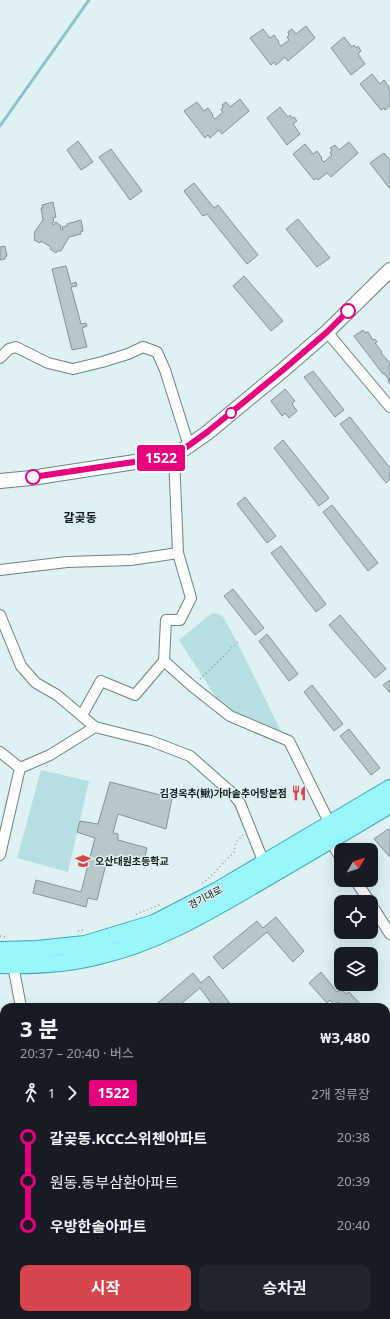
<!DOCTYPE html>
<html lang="ko">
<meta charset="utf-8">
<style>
:root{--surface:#171b24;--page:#20242c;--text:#f1f3f6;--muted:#9ea1a6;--accent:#d6464c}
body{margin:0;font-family:"Noto Sans","Noto Sans KR",sans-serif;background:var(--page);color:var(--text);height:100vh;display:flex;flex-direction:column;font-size:15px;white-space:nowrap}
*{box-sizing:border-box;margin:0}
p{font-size:13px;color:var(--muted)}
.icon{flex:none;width:22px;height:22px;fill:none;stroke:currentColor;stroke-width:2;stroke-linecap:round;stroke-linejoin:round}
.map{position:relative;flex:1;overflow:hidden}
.side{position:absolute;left:0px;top:1003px;width:390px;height:316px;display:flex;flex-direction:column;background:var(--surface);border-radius:12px 12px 0 0;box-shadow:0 4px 16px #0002}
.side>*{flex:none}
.badge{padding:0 8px;border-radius:3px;font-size:14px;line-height:26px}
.needle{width:26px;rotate:51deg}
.fabs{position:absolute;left:334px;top:843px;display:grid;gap:8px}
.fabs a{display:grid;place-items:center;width:44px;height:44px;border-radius:8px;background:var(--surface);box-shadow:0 4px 16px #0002;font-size:20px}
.map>.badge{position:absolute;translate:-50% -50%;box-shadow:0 0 0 2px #fff}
.legs{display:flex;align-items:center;gap:6px;height:44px;padding:0 20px;font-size:13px}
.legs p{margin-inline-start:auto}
.headline{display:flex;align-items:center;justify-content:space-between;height:68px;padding:0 20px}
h1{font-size:22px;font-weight:700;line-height:30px}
.button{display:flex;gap:8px;margin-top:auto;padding:8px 20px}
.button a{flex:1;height:46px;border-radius:8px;background:var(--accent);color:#fff;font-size:16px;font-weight:700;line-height:46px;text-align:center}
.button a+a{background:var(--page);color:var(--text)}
ul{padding:0 20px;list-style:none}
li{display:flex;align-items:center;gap:14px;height:44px;font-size:15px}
li i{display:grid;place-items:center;width:6px;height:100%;margin:0 5px;background:currentColor}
li i::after{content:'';width:10px;height:10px;margin:-5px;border:3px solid;border-radius:50%;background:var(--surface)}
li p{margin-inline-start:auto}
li:first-child i{background:linear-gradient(#0000 50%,currentColor 0)}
li:last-child i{background:linear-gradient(currentColor 50%,#0000 0)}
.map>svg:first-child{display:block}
.green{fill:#b7dfe2}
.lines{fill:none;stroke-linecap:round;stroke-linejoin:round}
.stream{stroke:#8bc3c8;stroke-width:3}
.building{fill:#b6c9ca;stroke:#819394}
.street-casing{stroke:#6f8182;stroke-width:12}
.secondary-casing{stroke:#6f8182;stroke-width:16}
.primary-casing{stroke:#3ea5ad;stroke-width:18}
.path{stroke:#8d9b9c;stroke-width:1.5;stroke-dasharray:1 3;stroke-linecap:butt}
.street{stroke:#fff;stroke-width:10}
.secondary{stroke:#fff;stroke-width:14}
.primary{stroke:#99f6fd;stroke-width:16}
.line-1-casing{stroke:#fff;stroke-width:9}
.line-1{stroke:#e6007e;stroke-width:6}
.stop-1-dot{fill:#fff;stroke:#e6007e;stroke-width:2}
.labels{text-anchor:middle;stroke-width:3;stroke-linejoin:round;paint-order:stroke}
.poi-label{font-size:10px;font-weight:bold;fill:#12191a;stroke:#def2f3;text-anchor:end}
.street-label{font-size:10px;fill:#12191a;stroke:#def2f3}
.quarter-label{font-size:12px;font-weight:bold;fill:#12191a;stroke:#def2f3}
</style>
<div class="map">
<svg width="390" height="1319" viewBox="0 0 390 1319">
<rect width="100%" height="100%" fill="#def2f3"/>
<path class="green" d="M212,613L222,615L238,644L283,735L234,716L219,702L179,640Z
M41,770L89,781L68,872L17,858Z
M386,1109L390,1112V1205L386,1214Z
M227,1315H348L350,1319H228Z"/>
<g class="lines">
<path class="stream" d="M0,126L89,0"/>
</g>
<path class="building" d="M306,26L315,38L288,61L285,57L276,65L274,62L271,65L250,38L263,29L270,38L274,35L279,42L278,43L281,46L289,40L287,37L289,35L288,32L292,29L296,34Z
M344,37L352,47L354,45L356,48L358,46L361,51L358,54L365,64L351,75L331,48Z
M372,74L380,84L384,80L389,87L388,88L390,91V106L385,110L384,108L381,110L360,84Z
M240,99L249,111L222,134L219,130L210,138L208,135L205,138L184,111L197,102L204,111L208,108L213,115L212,116L215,119L223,112L221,110L223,107L222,105L226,102L230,107Z
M280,107L288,117L290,115L292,118L294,117L297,121L293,124L300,134L287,145L267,118Z
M78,141L93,162L81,170L67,150Z
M349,142L358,153L331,177L327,173L318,180L317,178L314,180L293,154L305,144L313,154L317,151L322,158L321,159L324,162L332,155L330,153L332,150L330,148L335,145L339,150Z
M111,149L142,191L130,200L99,157Z
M384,153L390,160V189L370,163Z
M194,183L214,208L218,205L258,255L247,264L207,214L203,216L184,191Z
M53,202L56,217L53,218L54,222L52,223V224L54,225L56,222L61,226L60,229L62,230H63L62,227L67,226V224L81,220L83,231L80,232L81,234L69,237L61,251H57L56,253L50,249L51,247L41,241L40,243L34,240L35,237L34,236L35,234L34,233L43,220L41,208H43L42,205Z
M298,219L330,258L317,267L286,229Z
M5,246L7,256L5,257V259L0,260V247Z
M66,266L71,284L76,282L77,286L71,287L81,324L86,323L87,326L82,328L87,347L72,350L52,269Z
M244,276L283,321L271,331L233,286Z
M363,330L365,333L368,332L373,340L375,339L377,342L375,343L382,352L381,353L390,363V384L388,381L389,380L384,373L383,374L354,336Z
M313,371L344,410L335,417L304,377Z
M285,389L295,401L292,404L297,411L289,418L285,413L282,416L271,401Z
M350,417L390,468V479L386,483L340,424Z
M283,440L329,498L319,506L274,448Z
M245,497L276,536L267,543L237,504Z
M332,505L378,563L368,571L323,512Z
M281,546L326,604L316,612L271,553Z
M233,589L264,628L255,635L224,596Z
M340,615L386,669L375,678L329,625Z
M267,634L298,674L289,681L259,641Z
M390,680V693L383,685Z
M312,685L343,724L334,731L304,692Z
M349,729L380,768L371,775L340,736Z
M110,782L172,798L166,829L118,814L113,833L118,834V840L147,848L143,865L108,856L97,900L88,898L86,907L33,893L36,880L81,892L95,838L77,832L80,821L98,824Z
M388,829L390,831V857L374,839Z
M276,917L304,951L293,962L267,932L223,969L213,957L257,921L263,928Z
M321,972L337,992L341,988L346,994L349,992L363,1007H342L338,1002L335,1006L330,1000L327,1003L309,983Z
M193,973L201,983L209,976L231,1005L229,1007H214L200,988L177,1007H153Z
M386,1020L390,1024V1060L386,1064V1045L388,1044L386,1042Z"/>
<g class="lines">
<g class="street-casing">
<path id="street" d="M327,332L390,407
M0,358L9,349L16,347L48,363L73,369L102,362L128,354L143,347L157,352L165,370L189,446
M178,553L191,598L180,620H166L164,661L192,686L230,716L289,741L330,824V841L341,858
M0,570L67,562L131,560L178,553L174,456
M0,615L21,666L36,683L57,695L95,727L151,741L190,756L232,793L240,803L262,858L271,861
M82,715L101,681L135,695L164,661
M0,752L20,768L0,855
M20,768L50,755L95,727
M355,880L370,902
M371,904L390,934
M12,960L21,1007
M388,1319L390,1314"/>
</g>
<g class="secondary-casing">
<path id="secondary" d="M0,481L31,478L174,456L207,433L283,370L327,332L390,270"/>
</g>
<g class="primary-casing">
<path id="primary" d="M0,950L37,949L85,944L154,923L218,890L390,788
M0,965C34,966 70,964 103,955C154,943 201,916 246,890C294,862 342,834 390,805"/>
</g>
<path class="path" d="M200,679L239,641
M202,883L208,879L234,852L236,842L243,835
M136,914L162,904
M78,931L86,929
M0,936L5,937
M266,1315L268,1319"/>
<use href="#street" class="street"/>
<use href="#secondary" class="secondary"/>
<use href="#primary" class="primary"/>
</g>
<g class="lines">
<g class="line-1-casing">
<path id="line-1" d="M33,477L174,456L206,433L283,370L327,332L348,311"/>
</g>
<use href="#line-1" class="line-1"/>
</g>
<defs>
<g id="restaurant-bare" transform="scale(1.2)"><path d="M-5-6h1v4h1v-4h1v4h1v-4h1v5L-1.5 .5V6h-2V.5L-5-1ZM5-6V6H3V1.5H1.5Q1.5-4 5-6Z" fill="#d6464c" stroke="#def2f3" stroke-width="2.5" paint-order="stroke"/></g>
<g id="school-bare" transform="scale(1.2)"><path d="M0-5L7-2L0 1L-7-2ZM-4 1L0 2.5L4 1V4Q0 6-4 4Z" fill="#d6464c" stroke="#def2f3" stroke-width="2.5" paint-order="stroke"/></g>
</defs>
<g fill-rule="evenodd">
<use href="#restaurant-bare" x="299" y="793"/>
<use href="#school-bare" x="83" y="861"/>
</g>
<g class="stop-1-dot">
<circle cx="348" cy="311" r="7"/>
<circle cx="231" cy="413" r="5"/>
<circle cx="33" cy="477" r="7"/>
</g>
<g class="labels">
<g class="poi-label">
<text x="287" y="797">김경옥추(鰍)가마솥추어탕본점</text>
<text x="95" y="865" text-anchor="start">오산대원초등학교</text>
</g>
<g class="street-label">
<text transform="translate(205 897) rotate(-28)" y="4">경기대로</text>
</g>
<g class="quarter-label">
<text x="80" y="522">갈곶동</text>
</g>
</g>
</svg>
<div class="fabs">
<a><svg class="needle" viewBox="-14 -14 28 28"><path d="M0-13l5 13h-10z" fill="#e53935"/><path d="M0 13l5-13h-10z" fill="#9ea1a6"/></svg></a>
<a><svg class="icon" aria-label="locate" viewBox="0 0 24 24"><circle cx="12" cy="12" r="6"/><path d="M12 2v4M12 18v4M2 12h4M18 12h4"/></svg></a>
<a><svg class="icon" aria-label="layers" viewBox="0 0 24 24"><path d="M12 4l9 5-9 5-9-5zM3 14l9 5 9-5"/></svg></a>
</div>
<b class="badge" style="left:161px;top:458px;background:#e6007e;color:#fff">1522</b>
<section class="side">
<div class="headline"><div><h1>3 분</h1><p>20:37 – 20:40 · 버스</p></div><b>₩3,480</b></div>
<div class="legs"><svg class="icon" aria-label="walk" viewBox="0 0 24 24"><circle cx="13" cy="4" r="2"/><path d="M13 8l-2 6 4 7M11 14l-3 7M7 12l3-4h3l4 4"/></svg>1<svg class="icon" aria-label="forward" viewBox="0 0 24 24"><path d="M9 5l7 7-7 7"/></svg><b class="badge" style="background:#e6007e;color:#fff">1522</b><p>2개 정류장</p></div>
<ul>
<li><i style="color:#e6007e"></i><b>갈곶동.KCC스위첸아파트</b><p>20:38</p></li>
<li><i style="color:#e6007e"></i><span>원동.동부삼환아파트</span><p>20:39</p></li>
<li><i style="color:#e6007e"></i><b>우방한솔아파트</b><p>20:40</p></li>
</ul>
<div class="button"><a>시작</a><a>승차권</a></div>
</section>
</div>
